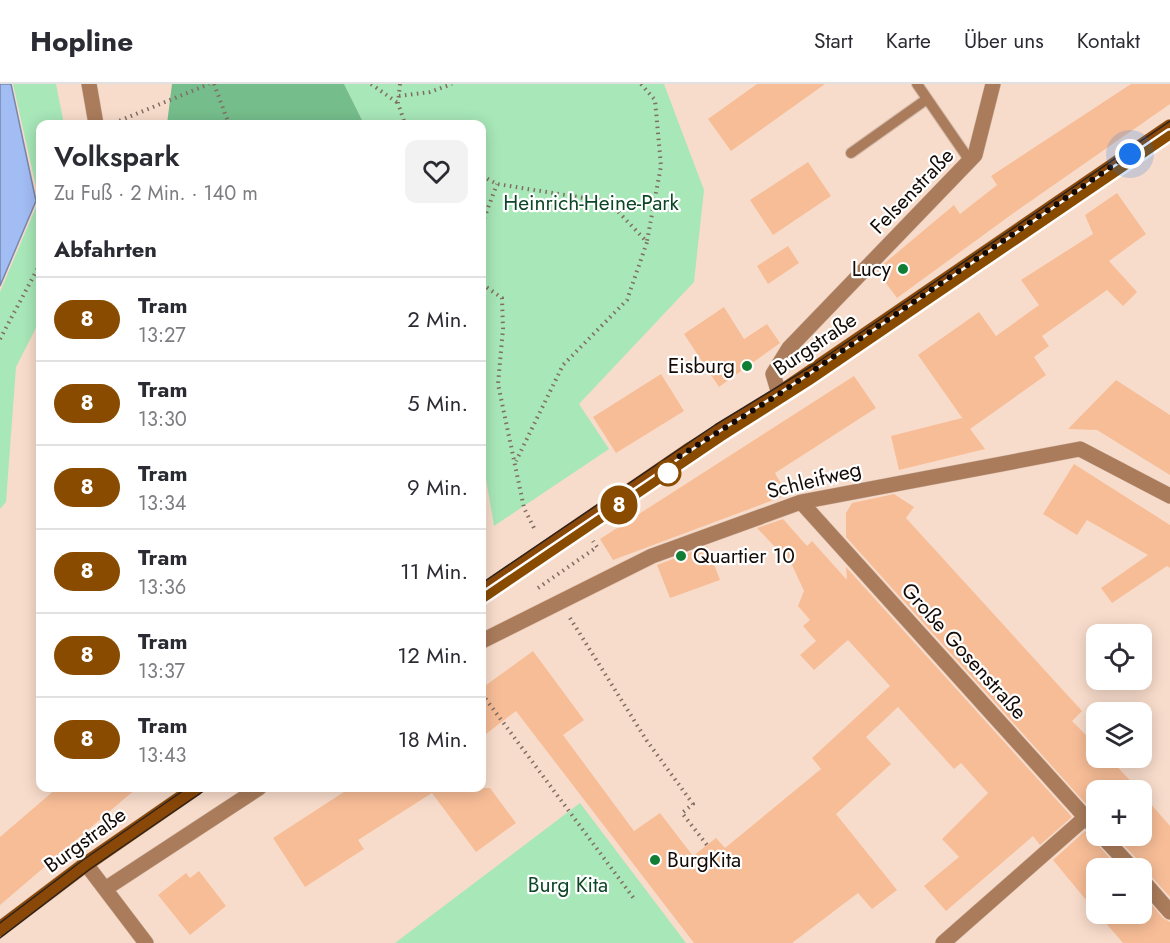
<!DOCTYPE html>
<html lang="de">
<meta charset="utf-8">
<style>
:root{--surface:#fff;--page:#f2f2f3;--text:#2b2b33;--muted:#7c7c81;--line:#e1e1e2}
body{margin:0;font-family:Jost,sans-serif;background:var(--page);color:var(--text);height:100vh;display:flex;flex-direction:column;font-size:22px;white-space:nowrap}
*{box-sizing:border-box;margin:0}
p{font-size:20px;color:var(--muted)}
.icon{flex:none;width:33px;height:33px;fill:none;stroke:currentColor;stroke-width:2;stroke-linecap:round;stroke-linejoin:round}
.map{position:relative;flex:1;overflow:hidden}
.details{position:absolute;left:36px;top:36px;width:450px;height:672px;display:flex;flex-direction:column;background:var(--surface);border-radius:12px;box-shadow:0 3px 15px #0003}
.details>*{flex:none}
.badge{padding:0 12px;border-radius:20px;font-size:21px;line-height:39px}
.controls{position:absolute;left:1086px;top:540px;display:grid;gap:12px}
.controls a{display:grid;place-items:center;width:66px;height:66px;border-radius:12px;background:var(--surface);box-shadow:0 3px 15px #0003;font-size:30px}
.you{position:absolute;width:30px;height:30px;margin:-15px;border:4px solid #fff;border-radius:50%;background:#1a73e8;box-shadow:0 0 0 9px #1a73e833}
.map>.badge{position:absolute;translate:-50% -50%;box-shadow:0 0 0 3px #fff}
h2{padding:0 18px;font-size:22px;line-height:54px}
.round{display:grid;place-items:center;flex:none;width:63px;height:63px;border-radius:12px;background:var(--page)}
.head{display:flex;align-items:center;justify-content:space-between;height:102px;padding:0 18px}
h1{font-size:28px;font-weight:600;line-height:45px}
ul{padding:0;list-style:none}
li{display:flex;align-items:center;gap:18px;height:84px;padding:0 18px;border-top:2px solid var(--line)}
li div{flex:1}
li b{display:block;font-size:22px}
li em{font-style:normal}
li .badge{min-width:66px;font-weight:700;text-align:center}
header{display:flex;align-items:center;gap:36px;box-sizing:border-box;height:84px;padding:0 30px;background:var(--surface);border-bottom:2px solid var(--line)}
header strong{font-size:28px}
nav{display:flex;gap:33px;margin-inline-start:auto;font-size:21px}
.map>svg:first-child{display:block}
.green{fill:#a7e7b8}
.forest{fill:#75be8b}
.water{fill:#a2bdf4;stroke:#7788ad;stroke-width:1.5}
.building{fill:#f7bd97}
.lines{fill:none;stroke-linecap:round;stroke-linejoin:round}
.lane-casing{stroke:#d4bbab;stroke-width:12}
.street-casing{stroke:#d4bbab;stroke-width:16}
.secondary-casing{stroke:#d4bbab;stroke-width:16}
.path{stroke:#806e63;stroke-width:4;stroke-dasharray:1.5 4.5;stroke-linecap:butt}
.lane{stroke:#aa7c5b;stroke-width:10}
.street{stroke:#aa7c5b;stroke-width:15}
.secondary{stroke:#8a4808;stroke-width:15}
.tram{stroke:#2e231d;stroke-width:1.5}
.line-casing{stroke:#fff;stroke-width:14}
.line{stroke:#884b00;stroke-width:9}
.walk{stroke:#140b06;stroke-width:6;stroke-dasharray:0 10.8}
.poi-dot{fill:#107e34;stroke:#fff;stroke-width:2}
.stop-dot{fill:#fff;stroke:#884b00;stroke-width:3}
.labels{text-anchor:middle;stroke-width:4.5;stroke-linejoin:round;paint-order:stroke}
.street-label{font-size:21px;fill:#140b06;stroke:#fff}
.park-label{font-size:21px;fill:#0d4625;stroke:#fff}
.poi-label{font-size:21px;fill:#140b06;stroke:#fff;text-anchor:end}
</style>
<header>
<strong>Hopline</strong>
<nav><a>Start</a><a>Karte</a><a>Über uns</a><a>Kontakt</a></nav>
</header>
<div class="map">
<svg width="1170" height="859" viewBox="0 0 1170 859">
<rect width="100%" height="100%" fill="#f8dccb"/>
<path class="green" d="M13,0H56L64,40H40V236L16,283L6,418L0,425V208L39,116Z
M344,0H664L704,106L694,198L579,320L609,365L494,442L482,372V40H364Z
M580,719L686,859H395Z"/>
<path class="forest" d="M172,0H344L364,40H167Z"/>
<path class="water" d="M0,0H11L36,117L0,202Z"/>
<path class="building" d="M757,0H825L731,67L708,35Z
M1131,0H1170V20L1015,128L897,214L877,187L880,183L954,121L960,130L997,101L991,92Z
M808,78L831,112L773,151L750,116Z
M1117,109L1146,150L1109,177L1137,208L1123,222L1107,206L1042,252L1049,262L1034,273L1046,291L970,345L918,271L979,228L996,252L1039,221L1021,196L1093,150L1085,131Z
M788,162L799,179L768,200L757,182Z
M724,223L744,255L767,240L780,259L719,303L684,250Z
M661,290L684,327L616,369L593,333Z
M854,292L876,324L775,389L787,411L613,476L600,455Z
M1116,296L1170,331V391L1097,346L1068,345Z
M962,334L985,365L899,386L891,352Z
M1074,380L1170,441V484L1167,482L1112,519L1101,504L1148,471L1087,436L1077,451L1043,430Z
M894,410L914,423L906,434L1082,627L1072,637L1096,661V674H1109L1139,706H1096V731L846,453V429L852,419Z
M783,435L807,462L812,457L847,496L846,483L1072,733L1040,761L1033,752L946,827L924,802L959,773L942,755L988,709L961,679L954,685L898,623L866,653L891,680L836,730L897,806L872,825L858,809L792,859H694L516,627L482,653V604L533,567L584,636L563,651L634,747L660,729L693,772L716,754L725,764L821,685L812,674L890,602L848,556L814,586L800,571L816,557L803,542L810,536L798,522L804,507L792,481L757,444Z
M707,462L720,496L670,514L657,481Z
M57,704H137L0,821V753Z
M350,704H490L516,739L476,768L432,709L358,756L364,765L305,803L273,754Z
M1142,710L1170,742V813L1149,790L1142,786L1139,777L1115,752H1142Z
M1085,747L1119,784H1096V828L1053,776Z
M199,787L226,822L190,851L158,811L186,789L190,794Z
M1142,810L1163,834L1170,838V859H1123L1098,830H1142Z"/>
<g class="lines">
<g class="lane-casing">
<path id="lane" d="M917,0L970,77
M851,69L927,15"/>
</g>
<g class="street-casing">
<path id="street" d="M89,0L96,40
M779,310L773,290L789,264L975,71L993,0
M801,418L1096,745
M482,557L652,472L801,418L1080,365L1170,412
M1102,752L1132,784
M86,780L146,859
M1142,796L1170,828
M105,805L259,704
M943,859L1086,733"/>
</g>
<g class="secondary-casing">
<path id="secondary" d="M482,508L691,365L779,310L1170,43
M0,845L86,780L196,704"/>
</g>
<path class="path" d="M214,0L229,40
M371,0L398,19
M400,0L398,19L405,40
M641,0L655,16L661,82L647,157
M399,12L430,8L452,0
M114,39L209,0
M482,92L497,100L609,118L647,158L627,216L563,281L516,377
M482,140L497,100
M482,200L502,214L503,245L498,300L524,424L535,446
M0,255L40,180
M538,504L597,463L593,457
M570,534L647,657L693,720L682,729L707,761
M482,610L635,816"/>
<use href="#lane" class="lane"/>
<use href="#street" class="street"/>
<use href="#secondary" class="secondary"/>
<path class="tram" d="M482,499L715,341L815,280L1170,37
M482,515L721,353L809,297L1170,51
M0,839L83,776L187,704
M0,854L90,785L208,704"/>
</g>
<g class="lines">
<g class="line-casing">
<path id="line" d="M482,515L721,353L809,297L1170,51"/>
</g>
<use href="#line" class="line"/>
<path class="walk" d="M668,389L672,377L779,310L1130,70"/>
</g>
<g class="poi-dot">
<circle cx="903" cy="185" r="6"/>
<circle cx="747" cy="282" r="6"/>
<circle cx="681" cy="472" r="6"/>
<circle cx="655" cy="776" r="6"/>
</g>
<circle class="stop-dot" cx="668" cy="389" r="12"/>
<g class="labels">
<g class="street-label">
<text transform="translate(912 107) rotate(-46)" y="7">Felsenstraße</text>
<text transform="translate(815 260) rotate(-34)" y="7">Burgstraße</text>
<text transform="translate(814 396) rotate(-14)" y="7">Schleifweg</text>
<text transform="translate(964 567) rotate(48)" y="7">Große Gosenstraße</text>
<text transform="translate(85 756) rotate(-36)" y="7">Burgstraße</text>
</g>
<g class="park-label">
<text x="591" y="126">Heinrich-Heine-Park</text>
<text x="568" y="808">Burg Kita</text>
</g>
<g class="poi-label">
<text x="891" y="192">Lucy</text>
<text x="735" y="289">Eisburg</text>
<text x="693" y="479" text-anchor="start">Quartier 10</text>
<text x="667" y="783" text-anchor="start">BurgKita</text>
</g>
</g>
</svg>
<div class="controls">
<a><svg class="icon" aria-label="locate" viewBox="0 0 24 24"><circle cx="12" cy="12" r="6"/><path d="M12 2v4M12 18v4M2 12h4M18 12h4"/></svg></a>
<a><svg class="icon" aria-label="layers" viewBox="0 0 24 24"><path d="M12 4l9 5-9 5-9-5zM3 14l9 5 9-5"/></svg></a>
<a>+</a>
<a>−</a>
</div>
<div class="you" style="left:1130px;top:70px"></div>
<b class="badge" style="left:619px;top:421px;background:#884b00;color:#fff">8</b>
<section class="details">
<div class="head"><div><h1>Volkspark</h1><p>Zu Fuß · 2 Min. · 140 m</p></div><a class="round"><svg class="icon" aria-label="heart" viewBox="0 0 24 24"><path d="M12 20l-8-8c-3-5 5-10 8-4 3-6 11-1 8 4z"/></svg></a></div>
<h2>Abfahrten</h2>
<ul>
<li><span class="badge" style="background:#884b00;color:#fff">8</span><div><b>Tram</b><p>13:27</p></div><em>2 Min.</em></li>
<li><span class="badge" style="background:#884b00;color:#fff">8</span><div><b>Tram</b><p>13:30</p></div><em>5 Min.</em></li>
<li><span class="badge" style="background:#884b00;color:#fff">8</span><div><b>Tram</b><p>13:34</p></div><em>9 Min.</em></li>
<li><span class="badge" style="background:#884b00;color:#fff">8</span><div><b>Tram</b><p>13:36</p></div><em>11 Min.</em></li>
<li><span class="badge" style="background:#884b00;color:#fff">8</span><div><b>Tram</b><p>13:37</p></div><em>12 Min.</em></li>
<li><span class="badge" style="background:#884b00;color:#fff">8</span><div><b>Tram</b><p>13:43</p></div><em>18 Min.</em></li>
</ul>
</section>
</div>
